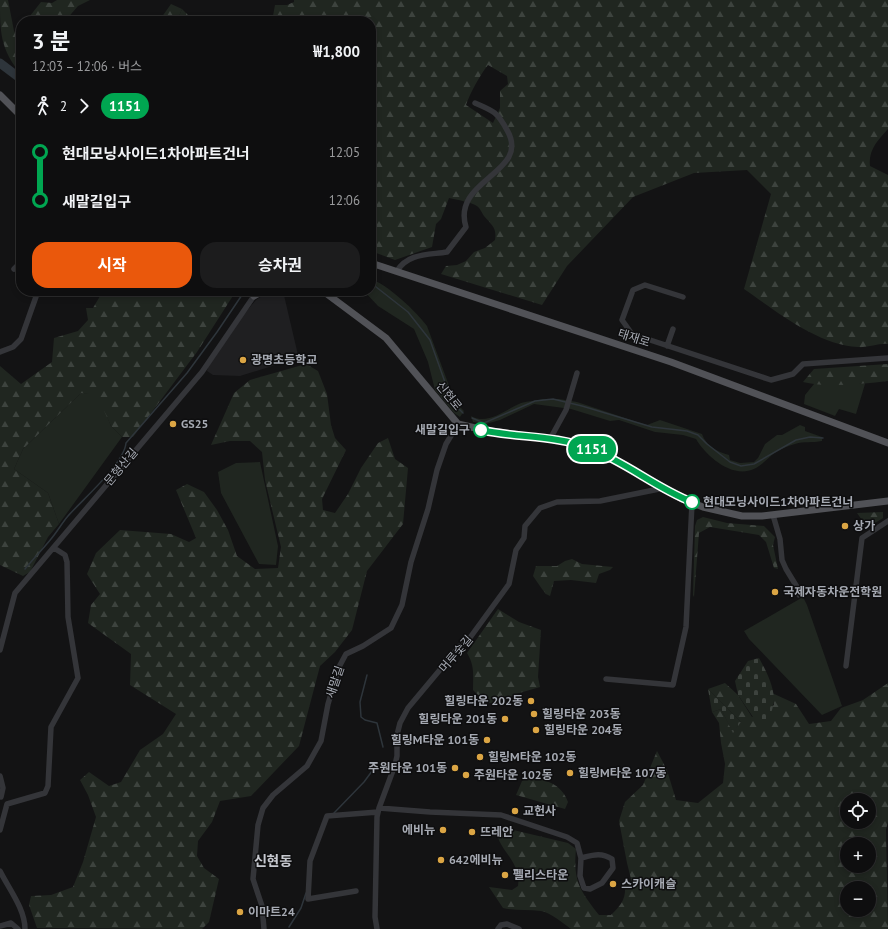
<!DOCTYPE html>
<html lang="ko">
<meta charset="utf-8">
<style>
:root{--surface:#0e0e0f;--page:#1c1c1d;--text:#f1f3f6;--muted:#9b9c9e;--line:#2e2e2f;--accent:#ea580c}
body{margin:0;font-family:"PT Sans","Noto Sans KR",sans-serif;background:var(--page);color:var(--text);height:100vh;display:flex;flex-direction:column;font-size:15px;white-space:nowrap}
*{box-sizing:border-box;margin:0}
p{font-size:13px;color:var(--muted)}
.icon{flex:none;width:22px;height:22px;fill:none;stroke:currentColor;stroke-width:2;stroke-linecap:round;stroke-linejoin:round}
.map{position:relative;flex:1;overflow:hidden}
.side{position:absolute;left:16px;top:16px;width:360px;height:280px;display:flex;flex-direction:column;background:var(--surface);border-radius:16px;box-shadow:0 2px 6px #0003,0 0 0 1px var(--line)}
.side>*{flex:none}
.badge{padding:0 8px;border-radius:13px;font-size:14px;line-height:26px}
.fabs{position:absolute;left:840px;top:793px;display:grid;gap:8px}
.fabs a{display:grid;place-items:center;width:36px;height:36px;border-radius:50%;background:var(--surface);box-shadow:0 2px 6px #0003,0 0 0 1px var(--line);font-size:20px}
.map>.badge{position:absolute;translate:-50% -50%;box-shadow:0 0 0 2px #fff}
.legs{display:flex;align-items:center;gap:6px;height:44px;padding:0 16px;font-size:13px}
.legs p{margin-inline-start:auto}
.head{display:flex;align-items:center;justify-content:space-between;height:68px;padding:0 16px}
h1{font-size:22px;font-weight:700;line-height:30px}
.cta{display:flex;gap:8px;margin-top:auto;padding:8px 16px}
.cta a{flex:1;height:46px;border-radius:16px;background:var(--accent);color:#fff;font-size:16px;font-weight:700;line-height:46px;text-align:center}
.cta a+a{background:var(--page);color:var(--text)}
ul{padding:0 16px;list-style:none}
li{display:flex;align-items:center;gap:14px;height:48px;font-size:15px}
li i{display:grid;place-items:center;width:6px;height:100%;margin:0 5px;background:currentColor}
li i::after{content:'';width:10px;height:10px;margin:-5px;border:3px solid;border-radius:50%;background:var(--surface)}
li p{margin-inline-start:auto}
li:first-child i{background:linear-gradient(#0000 50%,currentColor 0)}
li:last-child i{background:linear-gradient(currentColor 50%,#0000 0)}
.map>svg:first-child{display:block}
.built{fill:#1f1f21}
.grass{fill:#202620}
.forest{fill:url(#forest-firs);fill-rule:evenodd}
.cemetery{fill:url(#cemetery-stones)}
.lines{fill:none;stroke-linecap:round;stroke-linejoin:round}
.stream{stroke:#2e353b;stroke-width:1.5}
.river{stroke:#2e353b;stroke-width:9}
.minor{stroke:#343539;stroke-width:5.5}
.major{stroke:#515257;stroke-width:7}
.line-1-casing{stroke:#fff;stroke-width:9}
.line-1{stroke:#00a651;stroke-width:6}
.poi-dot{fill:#dba544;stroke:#0e0e0f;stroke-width:1.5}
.stop-1-dot{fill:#fff;stroke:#00a651;stroke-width:2}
.labels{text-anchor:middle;stroke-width:3;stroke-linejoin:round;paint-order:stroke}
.street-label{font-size:12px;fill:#a6aab3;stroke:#0e0e0f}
.poi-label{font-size:12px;font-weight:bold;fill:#a6aab3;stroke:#0e0e0f;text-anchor:start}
.stop-label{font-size:12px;font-weight:bold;fill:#a6aab3;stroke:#0e0e0f;text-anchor:end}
.quarter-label{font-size:14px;font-weight:bold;fill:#c7c9d0;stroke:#0e0e0f}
</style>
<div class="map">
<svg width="888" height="929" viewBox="0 0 888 929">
<defs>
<pattern id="forest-firs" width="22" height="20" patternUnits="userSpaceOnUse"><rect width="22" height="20" fill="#202620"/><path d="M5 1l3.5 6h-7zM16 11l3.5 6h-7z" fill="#3d433e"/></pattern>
<pattern id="cemetery-stones" width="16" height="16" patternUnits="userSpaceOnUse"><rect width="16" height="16" fill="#202620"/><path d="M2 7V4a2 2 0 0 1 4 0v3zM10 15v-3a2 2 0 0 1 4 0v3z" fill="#3d433e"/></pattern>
</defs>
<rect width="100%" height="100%" fill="#131314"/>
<path class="built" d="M269,291H283L298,355L285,362L240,376L213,375L207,371L208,367L244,314L256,300Z"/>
<path class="grass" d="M371,279C387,284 417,312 427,326L455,402L464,411L460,417L454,413L435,390L428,362L414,329L378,306L364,291H371Z
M814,384H865L856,414L839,409L835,416L804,404L805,395Z
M81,393L98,394L111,426L122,437L59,524L48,493L14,469L23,449Z
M543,399H559L577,402L634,421L647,425L660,420L702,434C706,446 718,452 729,455L730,460L740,463L754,462L758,458L765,444L777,435H782L800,425L805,427V431L822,437V441C813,443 804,441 795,444C788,446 778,450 773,454C766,460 762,465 754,469C732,479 706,456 696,439L683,435L655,432L619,420L610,421L571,409L534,404L500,420L486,424L473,422L471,416C488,426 506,409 521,403C528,401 536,401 543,399Z
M260,462L278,546L276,565L259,564L221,493L218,472L236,463Z
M803,597L807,605L842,706L822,715L749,639L744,631Z"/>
<path class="forest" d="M0,0H8L14,31L21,39V74C0,49 0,32 0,0Z
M57,0H90L78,6L65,21H26L41,2L52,3Z
M294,0H888V129C878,140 868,150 870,166L888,175V344C878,343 868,348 858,347C818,345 776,311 744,289L771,194L747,170L694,173L633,197L567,266L542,305L441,274L446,266L457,265L466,261L474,252L485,248L495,240C497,228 492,225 484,216C482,213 480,208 477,206C470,202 458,200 449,198L441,219L436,224L432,247L395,260L371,251V21H279L273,16L275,5H287L294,2ZM488,65L507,76L508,84L500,91V108L493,123L466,105C470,93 480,75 488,65Z
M171,4L182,9L177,21H159Z
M103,291H124L125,293L127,291H236L197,352L133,437H122L111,426L97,395L81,393L23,449L14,469L48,493L59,524L48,537L30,572L23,576L0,565V366L21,384L52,362L54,338L78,331L88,320L86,308H93Z
M306,364L318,371L327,394L331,425L335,438L346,450L322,499L323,510L335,513L348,494L361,468L378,443L388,438L395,459L408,468L403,524L367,571L352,630L335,652L320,666L299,746L251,796L220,801L212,822L198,841L197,856L204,868L219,879L209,922L202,929L37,928L29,905L31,896L51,895L73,887L83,862L96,817L88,795L80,780L89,772L109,786L121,782L140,750L163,734L176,714L130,685L131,654L88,623L91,605L100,594L87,574L96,553L120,530L171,534L189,542L196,538L176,490L187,484L204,492L217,510L228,530L237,556L255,569L278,568L281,547L265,480L262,452L250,441H230L211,445L234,393L250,380Z
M888,364V381C861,384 830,388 803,382L814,369Z
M883,512V518L875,523L862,520L857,513Z
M703,517L727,523L764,526L775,537L773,545L778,569L774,568L766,542L759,535L710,527L699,533L694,597L693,595L695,526L697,520Z
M572,559L582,564L613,567L610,570L599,574L596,583L571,580L554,581L550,596L546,594L542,589L533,576L536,566H557L565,561Z
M498,609L519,622L541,630L538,677L540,687L516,694L496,705L483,700L473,690C473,676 475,666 467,653Z
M725,683L738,695L752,717L774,705L772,693L796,704L809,724L831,721L841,708L863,700L888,683V821L886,830L888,929H571C563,923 551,913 541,911C529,909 516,911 503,908L489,887L512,890L518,886C522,859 494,849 497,826L568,843L576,849C573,882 580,890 599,915H611C621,905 626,900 625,885L632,883L627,863L619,821L625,802L643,785L657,751L667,770L676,800L698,803L723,783L725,764L721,743L719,723L712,712L721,709L733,732L741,722L708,689ZM847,800H869V822H847ZM847,844H869V866H847ZM847,888H869V910H847Z
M527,778C545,779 561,783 568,802L565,809L516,795L522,781Z"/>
<path class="cemetery" d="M182,9L194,21H177Z
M759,658C766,671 777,691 773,706C772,711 770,716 768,721L753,717L738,695L735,681L748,661Z
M708,689L741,722L733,733L721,709L712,712Z"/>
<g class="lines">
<path class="stream" d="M371,283L408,312L430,340L452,402L463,413
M472,418L484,423L535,401L553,399L582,406L652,427L687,431L698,435L707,444L730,462L741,466L754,464L796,440L810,437L823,438
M25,569C33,559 43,549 51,539C57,532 62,523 68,516C83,499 124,464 126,443L187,373L217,332L244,292
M367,675L360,702L361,717L365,720L377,723L383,747
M334,813L364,782L378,763
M289,927L301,908L306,893"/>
<path class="river" d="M0,63L21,79"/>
<path class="minor" d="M14,269L21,262
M397,271C408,253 428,255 447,252L466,227C451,179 532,173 507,130C497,112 494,111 475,103
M683,297L645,285L633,290L622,320L632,334L771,380L793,374L803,364L888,358
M667,346L673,329
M0,352L13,347L21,339L38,291
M550,439L566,410L577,373
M773,515L780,539L782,560L786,569L797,587L799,595
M0,650L15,593L202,372L256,293
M846,666L862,538L888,521
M606,679L673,685L686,627L692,503
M0,776L3,788L1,797
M379,808L430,812L501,815L567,837L577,843L581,858L580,876L584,888L590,889L602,883L613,868L612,859C601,852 593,855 581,858
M0,830L7,804L45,793L48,786L51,727L78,678L68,617L67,562L65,555L54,548
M0,871C9,889 25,909 25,929
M356,891L308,899L310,861L327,816L378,812
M0,926L11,923L18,929
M264,929L262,906L253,879L258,825L263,808L273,795L307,766L321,741L328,704L339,667L346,654L363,646L391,628L402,605L411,562L428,509L437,470L446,444L458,424
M377,929L375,917L377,817L379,808L395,765L397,756V735L400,723L408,708L459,647L469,639L509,584L516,550L524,538L525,526L540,508L557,502L600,501L664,488
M498,929L501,925L507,924L519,929"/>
<path class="major" d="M0,95L21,116
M371,263L671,362L888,443
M323,291L386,338L458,424L484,430L563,441L589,448L616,460L682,499L703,507L742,516H762L888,501
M254,296L263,291"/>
</g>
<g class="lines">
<g class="line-1-casing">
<path id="line-1" d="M481,430C517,438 555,435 589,448C626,462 656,488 692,502"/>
</g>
<use href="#line-1" class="line-1"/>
</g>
<g class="poi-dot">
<circle cx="243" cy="360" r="4"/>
<circle cx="173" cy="424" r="4"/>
<circle cx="845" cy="526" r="4"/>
<circle cx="775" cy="592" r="4"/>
<circle cx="531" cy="701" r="4"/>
<circle cx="534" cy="714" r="4"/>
<circle cx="505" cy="719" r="4"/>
<circle cx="536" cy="730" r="4"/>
<circle cx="487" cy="740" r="4"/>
<circle cx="480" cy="757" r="4"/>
<circle cx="455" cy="768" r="4"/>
<circle cx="570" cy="773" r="4"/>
<circle cx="466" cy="775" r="4"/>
<circle cx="515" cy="811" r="4"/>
<circle cx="443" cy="830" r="4"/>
<circle cx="472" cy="832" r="4"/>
<circle cx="441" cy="860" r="4"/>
<circle cx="505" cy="875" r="4"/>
<circle cx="613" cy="884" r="4"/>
<circle cx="240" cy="912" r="4"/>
</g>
<g class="stop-1-dot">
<circle cx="481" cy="430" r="7"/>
<circle cx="692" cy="502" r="7"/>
</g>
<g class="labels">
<g class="street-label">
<text transform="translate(634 338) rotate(18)" y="4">태재로</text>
<text transform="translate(449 396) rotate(51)" y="4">신현로</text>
<text transform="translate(121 467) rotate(-50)" y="4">문형산길</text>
<text transform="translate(456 654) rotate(-49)" y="4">머루숯길</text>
<text transform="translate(335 682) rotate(-71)" y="4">새말길</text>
</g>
<g class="poi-label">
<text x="251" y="364">광명초등학교</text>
<text x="181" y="428">GS25</text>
<text x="853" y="530">상가</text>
<text x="783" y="596">국제자동차운전학원</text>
<text x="523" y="705" text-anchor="end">힐링타운 202동</text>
<text x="542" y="718">힐링타운 203동</text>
<text x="497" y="723" text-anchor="end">힐링타운 201동</text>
<text x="544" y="734">힐링타운 204동</text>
<text x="479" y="744" text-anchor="end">힐링M타운 101동</text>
<text x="488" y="761">힐링M타운 102동</text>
<text x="447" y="772" text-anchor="end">주원타운 101동</text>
<text x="578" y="777">힐링M타운 107동</text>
<text x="474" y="779">주원타운 102동</text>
<text x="523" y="815">교헌사</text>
<text x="435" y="834" text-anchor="end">에비뉴</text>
<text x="480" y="836">뜨레안</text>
<text x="449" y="864">642에비뉴</text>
<text x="513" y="879">펠리스타운</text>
<text x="621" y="888">스카이캐슬</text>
<text x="248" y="916">이마트24</text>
</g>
<g class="stop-label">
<text x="470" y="434">새말길입구</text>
<text x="703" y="506" text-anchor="start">현대모닝사이드1차아파트건너</text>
</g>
<g class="quarter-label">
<text x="273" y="866">신현동</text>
</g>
</g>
</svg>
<div class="fabs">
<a><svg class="icon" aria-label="locate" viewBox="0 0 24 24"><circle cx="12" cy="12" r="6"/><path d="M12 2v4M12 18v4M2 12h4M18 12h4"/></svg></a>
<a>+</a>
<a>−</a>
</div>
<b class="badge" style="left:592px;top:449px;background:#00a651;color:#fff">1151</b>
<section class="side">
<div class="head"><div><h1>3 분</h1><p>12:03 – 12:06 · 버스</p></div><b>₩1,800</b></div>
<div class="legs"><svg class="icon" aria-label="walk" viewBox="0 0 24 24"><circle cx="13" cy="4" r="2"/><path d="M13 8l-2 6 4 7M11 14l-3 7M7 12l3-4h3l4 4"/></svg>2<svg class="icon" aria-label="forward" viewBox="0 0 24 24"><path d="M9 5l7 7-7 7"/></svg><b class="badge" style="background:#00a651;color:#fff">1151</b></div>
<ul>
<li><i style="color:#00a651"></i><b>현대모닝사이드1차아파트건너</b><p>12:05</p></li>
<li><i style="color:#00a651"></i><b>새말길입구</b><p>12:06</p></li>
</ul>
<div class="cta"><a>시작</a><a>승차권</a></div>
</section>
</div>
